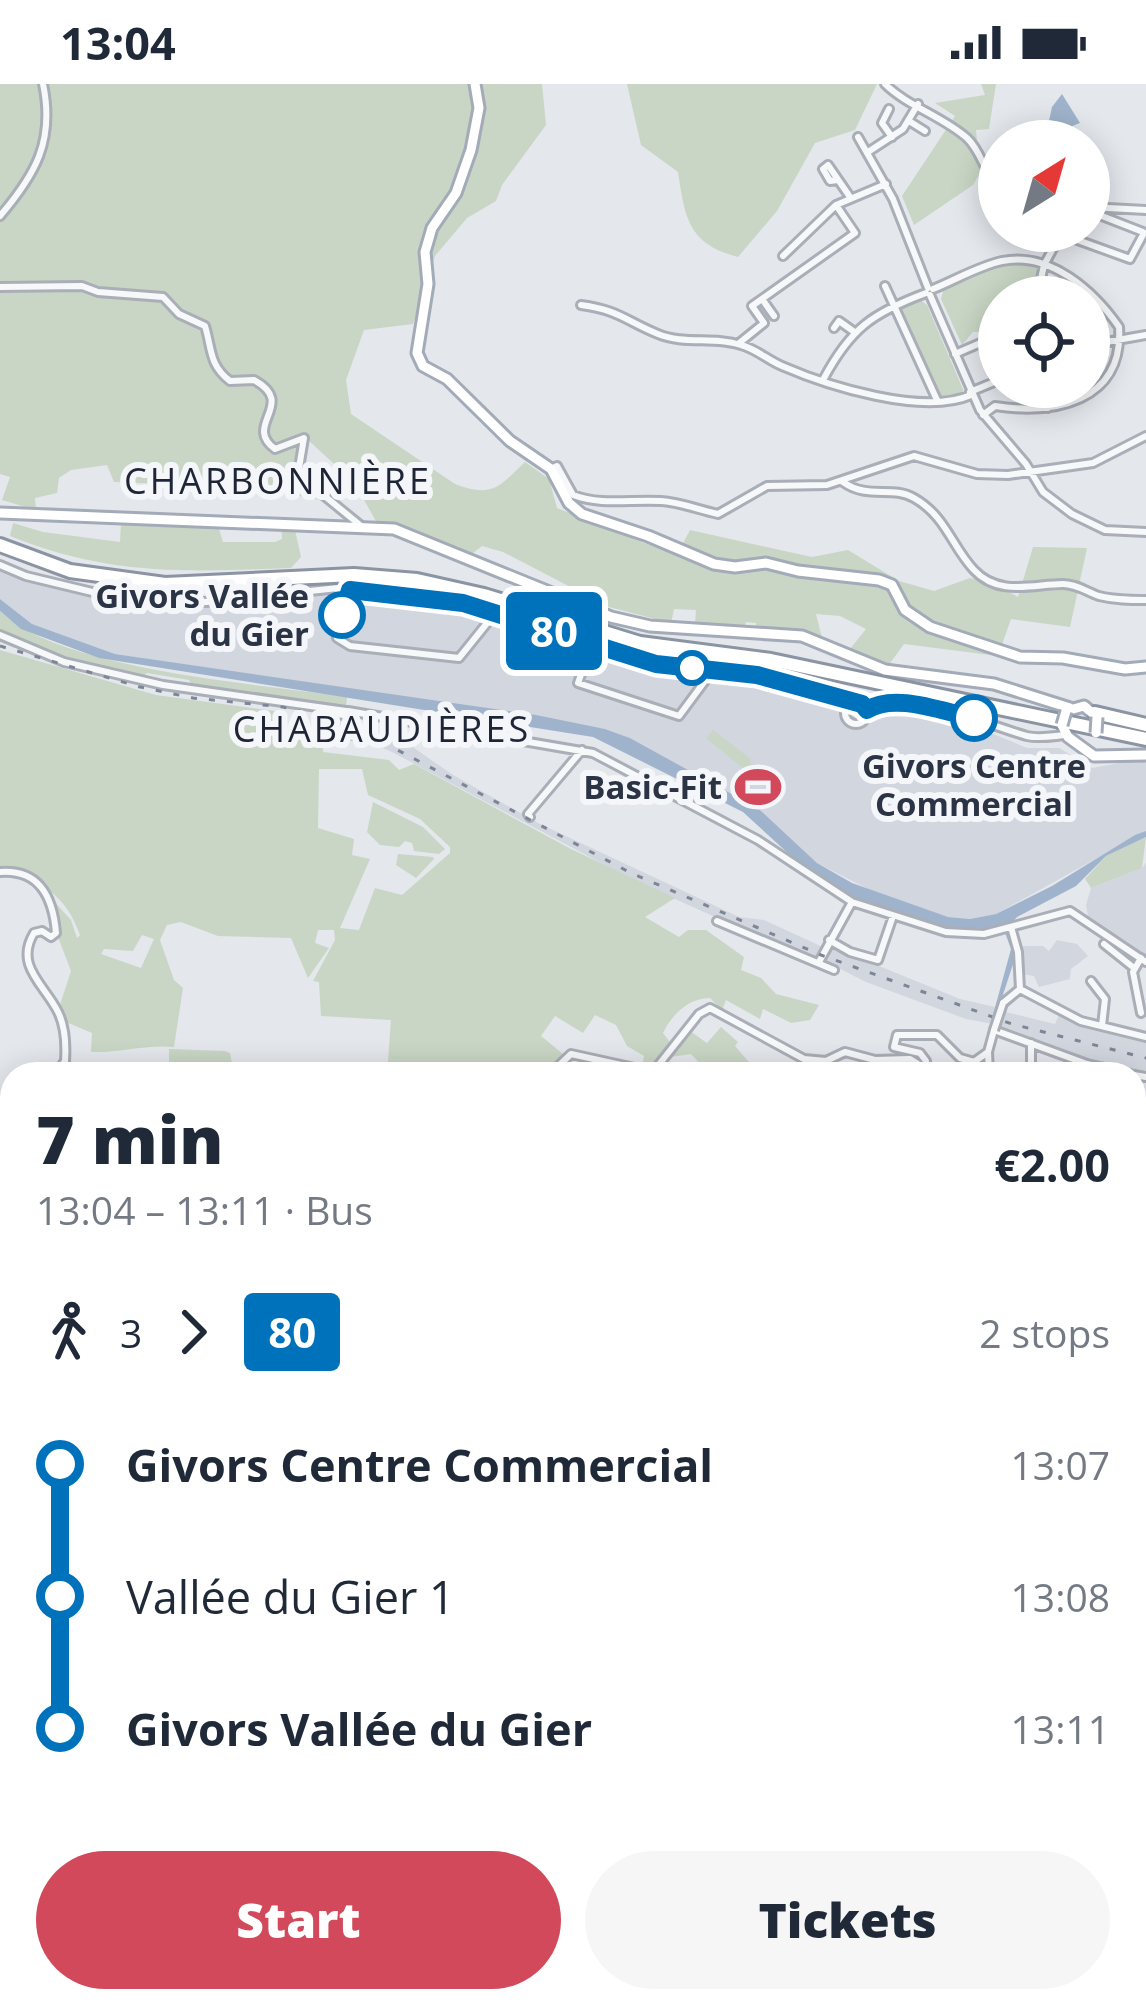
<!DOCTYPE html>
<meta charset="utf-8">
<style>
:root{--surface:#fff;--page:#f6f6f7;--text:#1f2937;--muted:#747a83;--accent:#d1495b}
body{margin:0;font-family:"Open Sans",sans-serif;background:var(--page);color:var(--text);height:100vh;display:flex;flex-direction:column;font-size:45px;white-space:nowrap}
*{box-sizing:border-box;margin:0}
p{font-size:39px;color:var(--muted)}
.icon{flex:none;width:66px;height:66px;fill:none;stroke:currentColor;stroke-width:2;stroke-linecap:round;stroke-linejoin:round}
.map{position:relative;flex:1;overflow:hidden}
.sheet{position:absolute;left:0px;top:978px;width:1146px;height:951px;display:flex;flex-direction:column;background:var(--surface);border-radius:36px 36px 0 0;box-shadow:0 6px 30px #0003}
.sheet>*{flex:none}
.badge{padding:0 24px;border-radius:9px;font-size:42px;line-height:78px}
.needle{width:78px;rotate:37deg}
.buttons{position:absolute;left:978px;top:36px;display:grid;gap:24px}
.buttons a{display:grid;place-items:center;width:132px;height:132px;border-radius:50%;background:var(--surface);box-shadow:0 6px 30px #0003;font-size:60px}
.map>.badge{position:absolute;translate:-50% -50%;box-shadow:0 0 0 6px #fff}
.legs{display:flex;align-items:center;gap:18px;height:132px;padding:0 36px;font-size:39px}
.legs p{margin-inline-start:auto}
.head{display:flex;align-items:center;justify-content:space-between;height:204px;padding:0 36px}
h1{font-size:66px;font-weight:800;line-height:90px}
.action{display:flex;gap:24px;margin-top:auto;padding:24px 36px}
.action a{flex:1;height:138px;border-radius:72px;background:var(--accent);color:#fff;font-size:48px;font-weight:800;line-height:138px;text-align:center}
.action a+a{background:var(--page);color:var(--text)}
ul{padding:0 36px;list-style:none}
li{display:flex;align-items:center;gap:42px;height:132px;font-size:45px}
li i{display:grid;place-items:center;width:18px;height:100%;margin:0 15px;background:currentColor}
li i::after{content:'';width:30px;height:30px;margin:-15px;border:9px solid;border-radius:50%;background:var(--surface)}
li p{margin-inline-start:auto}
li:first-child i{background:linear-gradient(#0000 50%,currentColor 0)}
li:last-child i{background:linear-gradient(currentColor 50%,#0000 0)}
.status{display:flex;justify-content:space-between;align-items:center;height:84px;padding:0 60px;background:var(--surface);direction:ltr}
.status svg{height:33px;fill:currentColor}
.map>svg:first-child{display:block}
.built{fill:#d2d6de}
.green{fill:#c9d6c5;fill-rule:evenodd}
.water{fill:#9fb4cc}
.lines{fill:none;stroke-linecap:round;stroke-linejoin:round}
.stream{stroke:#9fb4cc;stroke-width:3}
.minor-casing{stroke:#a9aeb7;stroke-width:12}
.major-casing{stroke:#a3abb8;stroke-width:15}
.highway-casing{stroke:#8b94a3;stroke-width:18}
.minor{stroke:#f7f8fa;stroke-width:6}
.major{stroke:#fff;stroke-width:9}
.highway{stroke:#fff;stroke-width:12}
.rail{stroke:#7d8696;stroke-width:3;stroke-dasharray:6 12;stroke-linecap:butt}
.minor-bridge-casing{stroke:#a9aeb7;stroke-width:12;stroke-linecap:butt}
.major-bridge-casing{stroke:#a3abb8;stroke-width:15;stroke-linecap:butt}
.minor-bridge{stroke:#f7f8fa;stroke-width:6}
.major-bridge{stroke:#fff;stroke-width:9}
.line-1-casing{stroke:#fff;stroke-width:27}
.line-1{stroke:#0072bc;stroke-width:18}
.stop-1-dot{fill:#fff;stroke:#0072bc;stroke-width:6}
.labels{text-anchor:middle;stroke-width:12;stroke-linejoin:round;paint-order:stroke}
.stop-label{font-size:33px;font-weight:bold;fill:#2b3445;stroke:#f4f6f9;text-anchor:end}
.poi-label{font-size:33px;font-weight:bold;fill:#2b3445;stroke:#f4f6f9;text-anchor:end}
.neighbourhood-label{font-size:36px;letter-spacing:3px;fill:#1d2536;stroke:#f4f6f9}
</style>
<div class="status"><b>13:04</b><svg viewBox="0 0 49 12"><path d="M0 12V9h3v3zM5 12V6h3v6zM10 12V3h3v9zM15 12V0h3v12zM26 1h20v11H26zM47 4h2v5h-2z"/></svg></div>
<div class="map">
<svg width="1146" height="1928" viewBox="0 0 1146 1928">
<rect width="100%" height="100%" fill="#e4e7ec"/>
<path class="built" d="M0,485L106,515L192,522L339,509L458,521L653,583L766,597L974,642L1027,664H1059L1092,684L1130,677L1146,678V747L996,830L970,835L948,833L886,814L817,779L759,725L630,654L605,645L115,570L32,540L0,515Z
M327,632L348,635L400,660L404,657L453,691L538,739L739,833L764,836L827,865L830,862L960,915L995,923L993,940L966,935L866,898L821,875L784,864L635,797L394,669L326,638Z
M1146,779V872L1088,832L1086,821L1091,804L1142,784Z
M1057,856L1077,860L1088,872L1071,885L1070,895L1039,903L1034,892L1022,890L1020,862H1043L1049,867Z
M1002,927L1055,940L1059,931L1085,942L1146,957V991L1089,977L997,943Z"/>
<path class="green" d="M0,0H542L546,41L502,101L496,117L467,134L435,172L413,240L364,246L346,296L351,330L455,400C492,414 499,403 525,378L549,395L557,424L649,461L680,465L690,446L812,473L848,466L899,497L934,507L970,494L991,498L1018,513L1033,463L1087,464L1070,543L1011,535L998,572L904,560L888,582L849,566L866,545L840,532L816,530L822,554L756,544V539L746,538L744,544L695,539L696,526L674,525L671,539L609,523L503,468L482,462L468,473L405,443L377,439L354,398L309,357C302,381 307,392 325,408L320,416L258,404L114,398L107,381L71,386L59,394L57,409L35,414L36,426L2,416L10,393L0,390Z
M627,0H877L855,46L815,59L777,127L738,173C688,160 685,134 678,88L641,61Z
M981,0H996L989,45L976,46L980,89L973,101L914,141L902,112L955,32L935,19L985,11Z
M1016,179L1039,185L1034,213H999V247L973,248L962,261L941,215L944,204L974,190Z
M919,215L927,221L965,310L940,312L900,222Z
M281,435L293,437L301,473L291,484C186,488 109,492 10,452L13,439L43,448L120,458L121,439L219,445L223,458H275L282,455Z
M0,527C59,586 261,600 347,613L346,624L191,601L189,596L147,589L141,594L59,574L29,562L15,564L0,558Z
M0,566L156,611L281,628L279,633L257,634H283L276,660L306,648L323,652V668L389,676L399,686L414,680L571,765L675,814L645,833L679,853L688,846H706L744,873L741,886L761,894L776,910L819,921L810,936L791,939L763,925L760,935L726,916L722,926L710,914C689,914 672,930 663,949L672,961L648,987L642,984L644,972L627,962L616,941L595,931L583,949L555,932L541,952L563,970L545,990H387L391,936L321,932L319,898L313,897L335,856L334,846H318L315,859L329,864L308,894L291,854L218,852L181,838L167,841L160,856L174,896L183,904L174,963C145,960 120,969 91,968L92,949L66,938L59,924L71,887L58,853L51,814L71,836L77,854L80,851C65,809 41,797 0,787ZM319,685H362L368,711L420,735L450,763V769L402,811L375,804L359,846L340,844L370,775L352,771L354,755L318,744ZM142,851L154,855L141,884L101,870L104,865L133,867Z
M713,646L751,675L750,680L759,681L751,691L706,654Z
M373,718L423,743L445,765L439,770L414,767L412,759L405,757L399,763L380,761L367,748Z
M1146,753L1142,784L1091,804L1085,795L1106,772Z
M398,770L433,773L434,775L416,794L396,781Z
M721,943L738,958L735,962L748,977L766,990H710L691,970L670,973L690,947L707,959Z
M169,965L225,967L230,969L234,990H169Z
M0,1198H12V1239L0,1274Z
M0,1453L12,1457V1530L0,1540Z
M1146,1470V1615L1139,1609L1134,1611V1473L1139,1477Z
M7,1703L12,1710V1786L0,1794V1707Z
M318,1917H647L642,1928H310Z
M907,1917H996L987,1928H903Z"/>
<path class="water" d="M1062,10L1080,39L1057,48L1047,46L1052,23Z
M0,515L32,540L115,570L536,631L605,645L630,654L759,725L817,779L852,799L948,833L970,835L996,830L1052,802L1135,751L1146,747V753L1106,772L1076,802L1017,833L1010,841L1016,871L996,932L993,931L1011,865L1003,843L979,847L942,845L862,820L802,782L743,728L593,653L99,574L21,545L0,527Z"/>
<g class="lines">
<path class="stream" d="M0,1518L12,1511
M532,1917L533,1928
M368,1928L375,1917"/>
<g class="minor-casing">
<path id="minor" d="M885,0C907,22 942,32 967,54C982,68 983,88 999,103
M889,25L882,39L892,53
M909,37L925,47
M858,53L893,115L928,204
M868,68L903,45L918,20
M838,96L830,97L823,85L828,81L850,113
M997,102L992,109L999,119
M1089,123L1146,126
M1089,127L1143,148
M0,132C35,91 55,57 43,0
M1061,150L1130,175L1144,149
M783,172L836,121L886,100
M885,202L937,316
M0,203L82,202L98,208L163,213L179,230L205,242C212,265 209,281 230,297L254,296C298,320 242,341 275,365L304,354L299,384L305,396L360,441
M933,205C955,196 979,182 1002,177C1050,167 1094,207 1119,243C1124,318 1054,331 995,322L983,331
M930,211L980,326L1026,380L1043,408L1072,430L1105,446L1146,448
M1037,213L1044,181L1061,150
M762,215L774,232
M581,221C619,226 626,237 658,250C684,261 714,252 741,261C756,265 768,276 782,282C828,302 923,332 971,311
M834,244L839,237L853,247
M738,260L764,239L752,222L855,149L836,121
M1089,261L1146,251
M955,270L999,251
M823,296C850,245 872,229 926,209
M1045,303L1048,324
M970,308L999,296
M551,385L557,382L573,411C602,422 631,415 661,417C680,418 699,426 718,430L767,402L827,401L914,372L977,390L1008,391L1093,379L1146,352
M843,398C868,416 892,401 914,414C946,432 952,463 974,486C999,513 1034,500 1063,500C1077,500 1087,508 1099,512C1115,516 1130,516 1146,516
M0,481L26,492L113,513L206,518L338,504L462,519L656,580L757,591L820,605L851,619
M350,506L336,547L337,554L350,562L459,574L496,528
M0,551L64,578L163,601L346,627
M592,560L578,599L679,632L713,586
M845 629a11 11 0 1 1 22 0a11 11 0 1 1-22 0Z
M867,626C903,604 988,641 1027,652C1039,655 1053,652 1066,651
M362,654L321,639L329,629L344,631L348,627L593,669L758,756L852,818L946,848L984,850L1070,827L1146,878
M530,733L528,730L582,666
M0,788C40,785 53,814 56,849L51,853L42,847L34,849C14,882 45,901 58,928C65,942 66,962 65,977L56,990
M717,837L834,886
M1011,843L1018,868L1020,905
M829,856L850,868L878,876L893,832
M1104,860L1134,884
M819,878L852,818
M1091,897L1105,915L1102,942
M1020,905L1081,937L1146,953
M1003,919L1020,905
M1141,929L1133,888L1141,874
M1031,959V990
M988,968L989,990
M550,990L571,970L653,988L699,930L710,924L804,975L826,977L845,968L875,976L910,975L918,980L921,990
M926,990V977L920,969L894,963L897,951H937L960,974L974,978L988,968L994,946L1087,980L1131,990
M1134,991L1146,993
M0,1044L12,1033
M0,1195H12
M1134,1368L1146,1365
M0,1422L12,1412
M1134,1745L1146,1728
M840,1917L853,1928
M150,1928L163,1917
M989,1928L999,1917"/>
</g>
<g class="major-casing">
<path id="major" d="M475,0L479,24L471,66L456,109L432,144L425,168L428,200L417,269L423,282L447,295L510,357L551,385L569,419L582,430L648,452L714,480L735,483L766,479L798,487L879,496L892,501L905,526L930,543L1020,573L1063,574L1125,585L1146,583
M0,429L394,445L611,533L650,542L802,552L885,586L994,600L1070,624
M1066,627L1084,622L1097,633
M1062,641L1068,653L1094,672L1146,671"/>
</g>
<g class="highway-casing">
<path id="highway" d="M0,461L70,487L165,500L354,491L417,496L484,511L640,559L771,576L1146,655
M1095,629L1146,641"/>
</g>
<use href="#minor" class="minor"/>
<use href="#major" class="major"/>
<use href="#highway" class="highway"/>
<path class="rail" d="M0,562L140,603L193,614L283,623L323,633L371,652L631,789L821,871L1012,940L1146,974"/>
<g class="minor-bridge-casing">
<path id="minor-bridge" d="M994,946L1003,919"/>
</g>
<g class="major-bridge-casing">
<path id="major-bridge" d="M1062,641L1066,627
M1096,649L1097,633"/>
</g>
<use href="#minor-bridge" class="minor-bridge"/>
<use href="#major-bridge" class="major-bridge"/>
</g>
<g class="lines">
<g class="line-1-casing">
<path id="line-1" d="M342,531L350,506L463,519L656,580L757,591L862,620L867,626C895,608 943,628 974,634"/>
</g>
<use href="#line-1" class="line-1"/>
</g>
<defs>
<g id="stadium-bare" transform="scale(3.6)"><path d="M0-5a6.5 5 0 1 0 0 10a6.5 5 0 1 0 0-10ZM-3.5-1.8h7v3.6h-7Z" fill="#d1495b" stroke="#f4f6f9" stroke-width="2.5" paint-order="stroke"/></g>
</defs>
<g fill-rule="evenodd">
<use href="#stadium-bare" x="758" y="703"/>
</g>
<g class="stop-1-dot">
<circle cx="342" cy="531" r="21"/>
<circle cx="692" cy="584" r="15"/>
<circle cx="974" cy="634" r="21"/>
</g>
<g class="labels">
<g class="stop-label">
<text x="309" y="524">Givors Vallée<tspan x="309" dy="38">du Gier</tspan></text>
<text x="974" y="694" text-anchor="middle">Givors Centre<tspan x="974" dy="38">Commercial</tspan></text>
</g>
<g class="poi-label">
<text x="722" y="715">Basic-Fit</text>
</g>
<g class="neighbourhood-label">
<text x="278" y="410">CHARBONNIÈRE</text>
<text x="382" y="658">CHABAUDIÈRES</text>
</g>
</g>
</svg>
<div class="buttons">
<a><svg class="needle" viewBox="-14 -14 28 28"><path d="M0-13l5 13h-10z" fill="#e53935"/><path d="M0 13l5-13h-10z" fill="#747a83"/></svg></a>
<a><svg class="icon" aria-label="locate" viewBox="0 0 24 24"><circle cx="12" cy="12" r="6"/><path d="M12 2v4M12 18v4M2 12h4M18 12h4"/></svg></a>
</div>
<b class="badge" style="left:554px;top:547px;background:#0072bc;color:#fff">80</b>
<section class="sheet">
<div class="head"><div><h1>7 min</h1><p>13:04 – 13:11 · Bus</p></div><b>€2.00</b></div>
<div class="legs"><svg class="icon" aria-label="walk" viewBox="0 0 24 24"><circle cx="13" cy="4" r="2"/><path d="M13 8l-2 6 4 7M11 14l-3 7M7 12l3-4h3l4 4"/></svg>3<svg class="icon" aria-label="forward" viewBox="0 0 24 24"><path d="M9 5l7 7-7 7"/></svg><b class="badge" style="background:#0072bc;color:#fff">80</b><p>2 stops</p></div>
<ul>
<li><i style="color:#0072bc"></i><b>Givors Centre Commercial</b><p>13:07</p></li>
<li><i style="color:#0072bc"></i><span>Vallée du Gier 1</span><p>13:08</p></li>
<li><i style="color:#0072bc"></i><b>Givors Vallée du Gier</b><p>13:11</p></li>
</ul>
<div class="action"><a>Start</a><a>Tickets</a></div>
</section>
</div>
